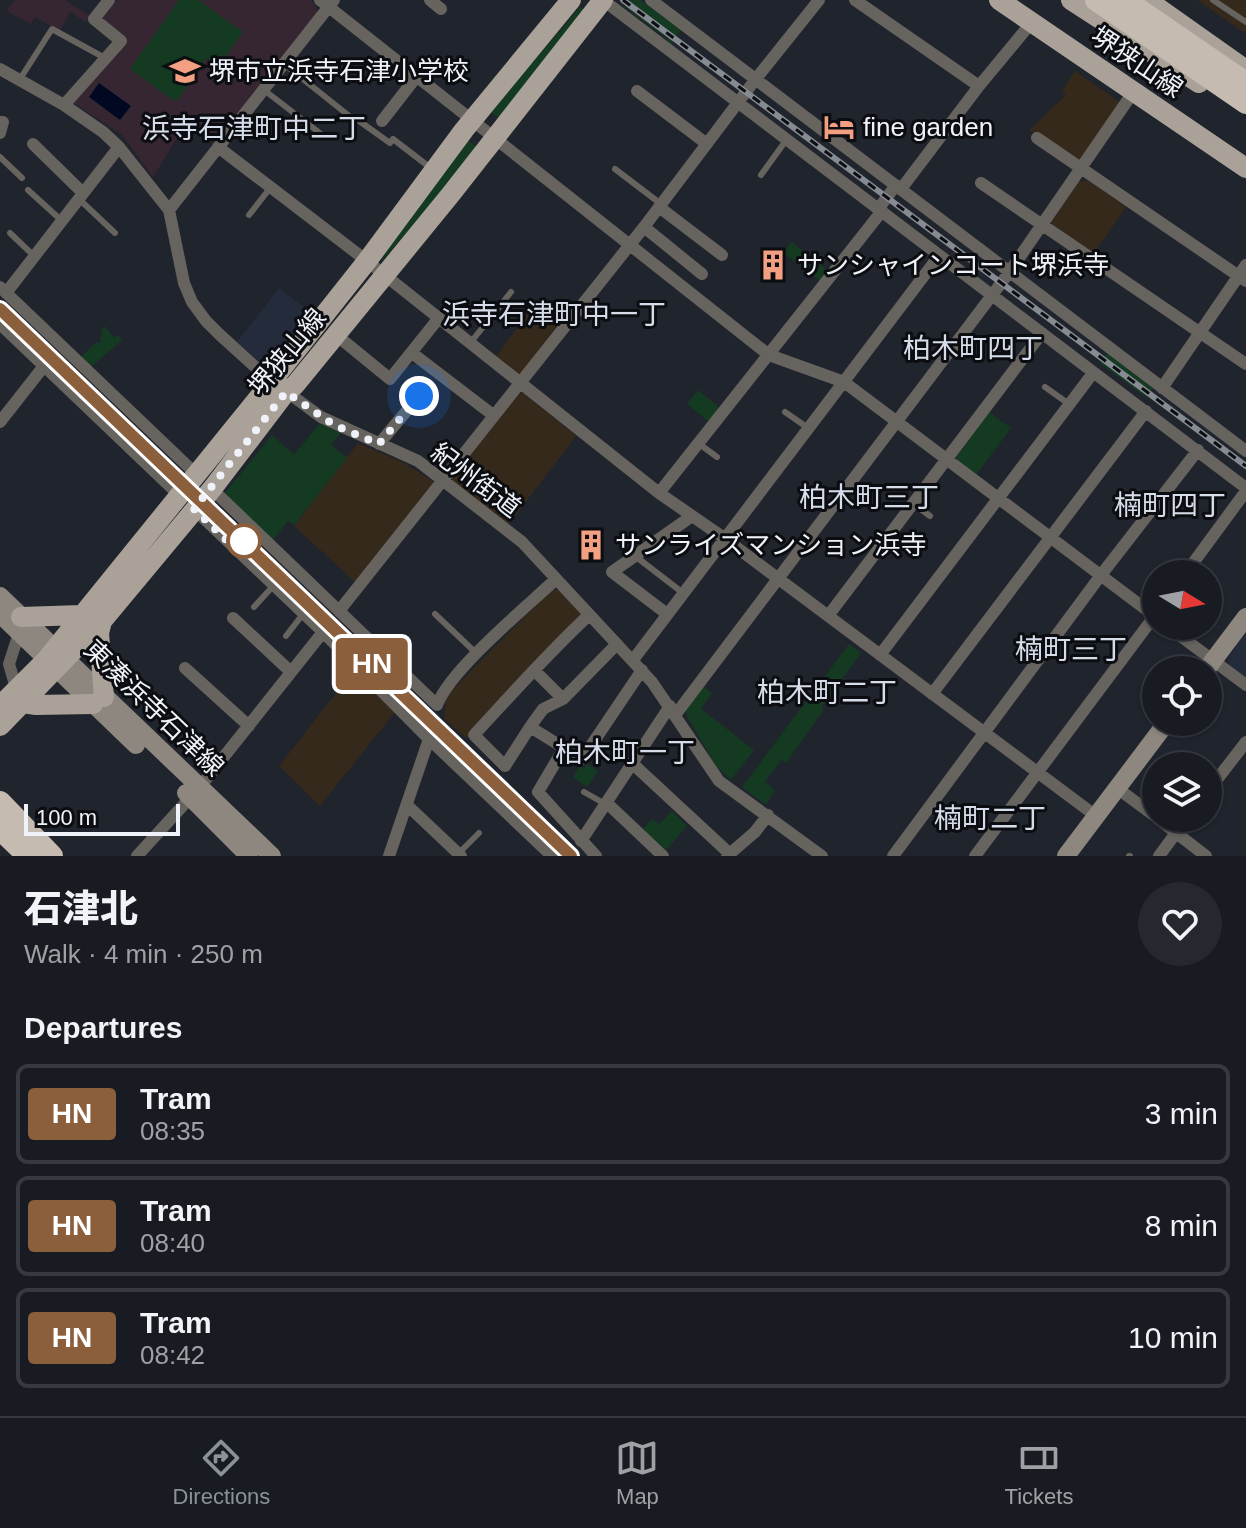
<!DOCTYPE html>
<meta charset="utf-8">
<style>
:root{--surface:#181b22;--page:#25282f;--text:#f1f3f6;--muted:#9fa1a5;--line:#363940;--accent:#8c9099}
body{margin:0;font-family:Arial,"Noto Sans JP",sans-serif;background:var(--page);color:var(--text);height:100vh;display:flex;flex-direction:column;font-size:30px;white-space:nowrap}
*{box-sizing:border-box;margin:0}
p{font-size:26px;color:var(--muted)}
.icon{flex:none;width:44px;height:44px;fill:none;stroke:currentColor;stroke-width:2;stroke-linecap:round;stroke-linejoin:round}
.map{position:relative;height:856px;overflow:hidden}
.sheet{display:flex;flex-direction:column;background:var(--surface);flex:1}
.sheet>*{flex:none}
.badge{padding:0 16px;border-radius:6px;font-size:28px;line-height:52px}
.needle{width:52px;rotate:100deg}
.fabs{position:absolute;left:1142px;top:560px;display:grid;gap:16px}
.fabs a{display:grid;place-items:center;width:80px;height:80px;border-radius:50%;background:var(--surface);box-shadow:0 2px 6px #0004,0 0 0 2px var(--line);font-size:40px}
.scale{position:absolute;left:24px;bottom:20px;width:156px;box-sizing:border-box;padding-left:8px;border:4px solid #eff3f9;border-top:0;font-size:22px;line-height:28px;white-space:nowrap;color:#eff3f9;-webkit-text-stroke:6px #0b0d11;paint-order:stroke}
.you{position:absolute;width:40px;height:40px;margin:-20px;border:6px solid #fff;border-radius:50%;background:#1a73e8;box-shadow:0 0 0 12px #1a73e833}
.map>.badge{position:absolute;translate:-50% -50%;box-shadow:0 0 0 4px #fff}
h2{padding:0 24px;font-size:30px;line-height:72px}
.round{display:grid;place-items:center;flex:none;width:84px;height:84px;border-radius:42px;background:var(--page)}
.headline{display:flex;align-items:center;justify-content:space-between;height:136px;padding:0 24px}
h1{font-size:38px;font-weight:800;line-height:60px}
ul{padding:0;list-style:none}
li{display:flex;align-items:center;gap:24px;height:100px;margin:0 16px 12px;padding:0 8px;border:4px solid var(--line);border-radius:12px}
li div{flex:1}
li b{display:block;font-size:30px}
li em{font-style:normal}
li .badge{min-width:88px;font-weight:700;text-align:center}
.tabs{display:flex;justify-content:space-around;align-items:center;height:112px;border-top:2px solid var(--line);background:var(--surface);font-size:22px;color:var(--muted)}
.tabs a{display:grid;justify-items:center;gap:4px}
.tabs .current{color:var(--accent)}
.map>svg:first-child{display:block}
.built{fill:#242b3a}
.industrial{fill:#34291a}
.education{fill:#352632}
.green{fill:#153a22}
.water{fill:#000921}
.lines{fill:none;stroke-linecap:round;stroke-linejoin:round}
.lane{stroke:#67635f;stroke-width:6}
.street{stroke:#67635f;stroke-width:12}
.secondary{stroke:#8d8780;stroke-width:18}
.primary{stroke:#aaa299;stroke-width:20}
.highway{stroke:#c5bbb1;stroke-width:22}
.tram{stroke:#868a92;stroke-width:2}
.rail-casing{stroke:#868a92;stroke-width:6}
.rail{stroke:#0b0d11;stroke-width:3;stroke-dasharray:9;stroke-linecap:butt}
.line-casing{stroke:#fff;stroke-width:18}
.line{stroke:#8b5e3c;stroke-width:12}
.walk{stroke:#eff3f9;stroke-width:8;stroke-dasharray:0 14.4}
.stop-dot{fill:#fff;stroke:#8b5e3c;stroke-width:4}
.labels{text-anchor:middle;stroke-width:6;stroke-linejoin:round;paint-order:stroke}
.street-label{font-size:26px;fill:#eff3f9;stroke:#0b0d11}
.poi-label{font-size:26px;fill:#eff3f9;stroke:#0b0d11;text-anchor:start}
.neighbourhood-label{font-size:28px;fill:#d6dce9;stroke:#0b0d11}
</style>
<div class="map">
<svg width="1246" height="856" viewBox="0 0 1246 856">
<rect width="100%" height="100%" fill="#20242d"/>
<path class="built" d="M279,288L310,312L266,367L237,342Z
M1246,633V679L1229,666V657Z"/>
<path class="industrial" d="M1197,0H1246V34Z
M1075,71L1121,103L1082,164L1029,130L1066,95L1062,91Z
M1088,180L1126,207L1097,249L1091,252L1051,223L1078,182Z
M539,299L563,318L520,374H514L494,359Z
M523,393L576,436L509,524L454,484L452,477L515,394Z
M358,443L404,463L434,482L355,582L294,526Z
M551,590H559L581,613L580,620L466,738L444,719L446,696Z
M354,670L396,711L320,806L279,766Z"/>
<path class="education" d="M14,0H65L90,16L86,22L70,12L60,31L35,17L31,24L10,13L7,10Z
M117,0H310L315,4L318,13L218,138L190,117L153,177L122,135L72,102L124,41L102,19Z"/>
<path class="green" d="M179,0H198L243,32L219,66L207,58L176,102L130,69Z
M630,0H640L681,30L670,46L667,44L669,40L625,7Z
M580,7L585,11L500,119L490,112C518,75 551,43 580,7Z
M468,140L476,147L448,185L384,258L380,259Z
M792,242L828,271L820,281L783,252Z
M105,326L114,338L118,335L122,340L91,367L81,357L95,343H100L102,328Z
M1108,352L1152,385L1153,389L1147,398L1100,363Z
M698,390L720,408L709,422L687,404Z
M989,412L1011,428L976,475L957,460V456Z
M320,423L341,433L331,445L347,458L294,525L288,521L272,541L224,494L272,435L294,455Z
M849,644L861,653L823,705V711L786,763L781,760L765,782L775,790L766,805L742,787Z
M703,686L712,693L701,709L754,750L731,780L717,767L686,715V710Z
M587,764L598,771L587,787L573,777L580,766L584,768Z
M672,811L687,826L666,850L643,829L652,819L659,824Z"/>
<path class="water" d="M99,83L131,106L120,120L89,97Z"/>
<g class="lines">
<path class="lane" d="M1213,0L1246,22
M284,64L353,119L355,118L390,143L393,139L432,169
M20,79L52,29L105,58
M264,90L321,134
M0,157L22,178
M615,169L661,204
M761,175L787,139
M28,190L61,220
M80,200L115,233
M249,215L271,187
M10,233L34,256
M471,342L511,292
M1045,387L1069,404
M785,412L808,428
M698,443L717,457
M914,504L930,516
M635,556L683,593
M254,607L274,585
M435,614L476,653
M286,636L303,614
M584,792L607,805
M459,853L479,833
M1129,856H1130"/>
<path class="street" d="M320,0L769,355L844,382L1156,617
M430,0L441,9
M603,0L1246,488
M651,0L1246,451
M855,0L979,86
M0,69L64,105L103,132L119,147L169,210L184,283L192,302L206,321L219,334L264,375L321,417L418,461L522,542L652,682L719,781L822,856
M637,91L707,144
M64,105L121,41L94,19L109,0
M382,121L417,76
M0,122H3L0,133
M1037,138L1246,281
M33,144L83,193
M218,147L367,261L659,493L724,538L1096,816
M981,183L1246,364
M901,189L979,86L1032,22
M659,207L722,255
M879,208L896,185
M169,210L334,0
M644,227L702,274
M0,287L196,474
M6,293L119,147
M0,324L179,495
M335,334L390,379L438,319
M412,353L493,415
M1162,388L1246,265
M0,422L44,366
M379,444L419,396
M212,489L437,705C450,670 525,608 555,580
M659,493L882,211
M194,509L323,632L429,739L552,856
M1185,574L1246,491
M339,611L644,227L755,80L819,0
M667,614L612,572L692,516
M828,616L1042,333
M233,618L291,672
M1167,626L1246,685
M880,655L1093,373
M633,660L939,256
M185,668L249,726
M535,671L563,699
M16,688L9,664L19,633
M932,694L1146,411
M676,714L1008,274L1134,91
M530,727L505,766L474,735C512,694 548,653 589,615
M564,748L582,759L642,670
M633,764L730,854
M1117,788L1156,817
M1208,791L1246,742
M608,804L663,856
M407,805L461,856
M1157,818L1206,856
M581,841L670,706
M137,856L199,788L323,632
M389,856L429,739
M596,856L538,792L564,748L530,727L543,709L563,699L617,644
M727,856L755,832L768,815
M893,856L1101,575L1198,450
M975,856L1156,614
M1159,856L1187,818"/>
<path class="secondary" d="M0,596L272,856
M0,614L136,745
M1206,670L1246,617
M186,793L249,856
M1066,856L1167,722"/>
<path class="primary" d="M999,0L1246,168
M1071,0L1199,83
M1147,0L1246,70
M21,617L81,615
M102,621L99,633L104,697
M23,703L36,705L93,704
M0,706L46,660L264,391L367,261L464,130L571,0
M0,726L102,621L212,489L286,392L295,385L451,194L603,0"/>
<path class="highway" d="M1096,0L1246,103
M1125,0L1246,83
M0,802L52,856
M0,829L28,856"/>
<path class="tram" d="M0,302L578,856"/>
<g class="rail-casing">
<path id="rail" d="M623,0L1246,466"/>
</g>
<use href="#rail" class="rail"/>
</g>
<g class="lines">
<g class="line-casing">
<path id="line" d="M0,309L571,856"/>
</g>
<use href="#line" class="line"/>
<path class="walk" d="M244,541L238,551L194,509L286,392L334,425L379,444L419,396"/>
</g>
<defs>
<g id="school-bare" transform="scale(2.4)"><path d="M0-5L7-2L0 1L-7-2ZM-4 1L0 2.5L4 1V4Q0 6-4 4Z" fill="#f39f82" stroke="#0b0d11" stroke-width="2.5" paint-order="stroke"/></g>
<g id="hotel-bare" transform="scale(2.4)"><path d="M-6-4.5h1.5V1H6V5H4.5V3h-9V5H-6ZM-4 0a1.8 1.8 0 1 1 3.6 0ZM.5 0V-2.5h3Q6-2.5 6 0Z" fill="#f39f82" stroke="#0b0d11" stroke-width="2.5" paint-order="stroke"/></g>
<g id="building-bare" transform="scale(2.4)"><path d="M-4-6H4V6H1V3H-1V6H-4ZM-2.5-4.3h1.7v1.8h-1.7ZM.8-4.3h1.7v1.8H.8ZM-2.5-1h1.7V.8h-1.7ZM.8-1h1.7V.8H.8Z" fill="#f39f82" stroke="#0b0d11" stroke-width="2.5" paint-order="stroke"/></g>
</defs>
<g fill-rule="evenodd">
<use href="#school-bare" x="185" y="71"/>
<use href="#hotel-bare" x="839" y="127"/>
<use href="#building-bare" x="773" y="265"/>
<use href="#building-bare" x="591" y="545"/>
</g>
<circle class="stop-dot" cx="244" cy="541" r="16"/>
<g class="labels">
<g class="street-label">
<text transform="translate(1137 62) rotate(34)" y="9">堺狭山線</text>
<text transform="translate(287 352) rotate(-50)" y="9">堺狭山線</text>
<text transform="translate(476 480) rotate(37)" y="9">紀州街道</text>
<text transform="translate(154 708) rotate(44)" y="9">東湊浜寺石津線</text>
</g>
<g class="poi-label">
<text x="209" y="80">堺市立浜寺石津小学校</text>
<text x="863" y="136">fine garden</text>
<text x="797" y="274">サンシャインコート堺浜寺</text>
<text x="615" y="554">サンライズマンション浜寺</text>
</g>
<g class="neighbourhood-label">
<text x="254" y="138">浜寺石津町中二丁</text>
<text x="554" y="324">浜寺石津町中一丁</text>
<text x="973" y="358">柏木町四丁</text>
<text x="869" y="507">柏木町三丁</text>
<text x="1170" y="515">楠町四丁</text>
<text x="1071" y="659">楠町三丁</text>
<text x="827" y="702">柏木町二丁</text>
<text x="625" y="762">柏木町一丁</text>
<text x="990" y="828">楠町二丁</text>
</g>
</g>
</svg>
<div class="fabs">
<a><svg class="needle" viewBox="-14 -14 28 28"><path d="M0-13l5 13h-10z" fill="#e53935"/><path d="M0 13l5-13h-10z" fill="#9fa1a5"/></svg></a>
<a><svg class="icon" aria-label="locate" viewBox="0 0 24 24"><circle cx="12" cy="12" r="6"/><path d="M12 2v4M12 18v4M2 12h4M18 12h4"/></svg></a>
<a><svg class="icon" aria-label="layers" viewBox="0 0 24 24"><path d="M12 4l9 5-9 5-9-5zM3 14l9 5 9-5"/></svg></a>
</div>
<div class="scale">100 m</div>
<div class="you" style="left:419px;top:396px"></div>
<b class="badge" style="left:372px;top:664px;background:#8b5e3c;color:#fff">HN</b>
</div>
<section class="sheet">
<div class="headline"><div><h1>石津北</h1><p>Walk · 4 min · 250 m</p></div><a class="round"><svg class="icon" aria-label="heart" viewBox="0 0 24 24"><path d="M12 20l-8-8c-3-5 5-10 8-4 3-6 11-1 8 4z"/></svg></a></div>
<h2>Departures</h2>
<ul>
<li><span class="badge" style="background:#8b5e3c;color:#fff">HN</span><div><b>Tram</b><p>08:35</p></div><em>3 min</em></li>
<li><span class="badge" style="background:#8b5e3c;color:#fff">HN</span><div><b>Tram</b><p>08:40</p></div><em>8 min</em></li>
<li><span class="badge" style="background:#8b5e3c;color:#fff">HN</span><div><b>Tram</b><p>08:42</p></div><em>10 min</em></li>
</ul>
</section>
<nav class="tabs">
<a class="current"><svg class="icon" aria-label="directions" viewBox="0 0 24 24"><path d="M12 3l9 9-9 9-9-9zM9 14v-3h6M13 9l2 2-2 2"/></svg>Directions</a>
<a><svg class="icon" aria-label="map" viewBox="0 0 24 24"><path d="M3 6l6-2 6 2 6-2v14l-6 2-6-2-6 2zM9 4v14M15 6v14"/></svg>Map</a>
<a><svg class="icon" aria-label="tickets" viewBox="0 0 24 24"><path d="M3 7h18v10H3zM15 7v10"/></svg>Tickets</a>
</nav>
